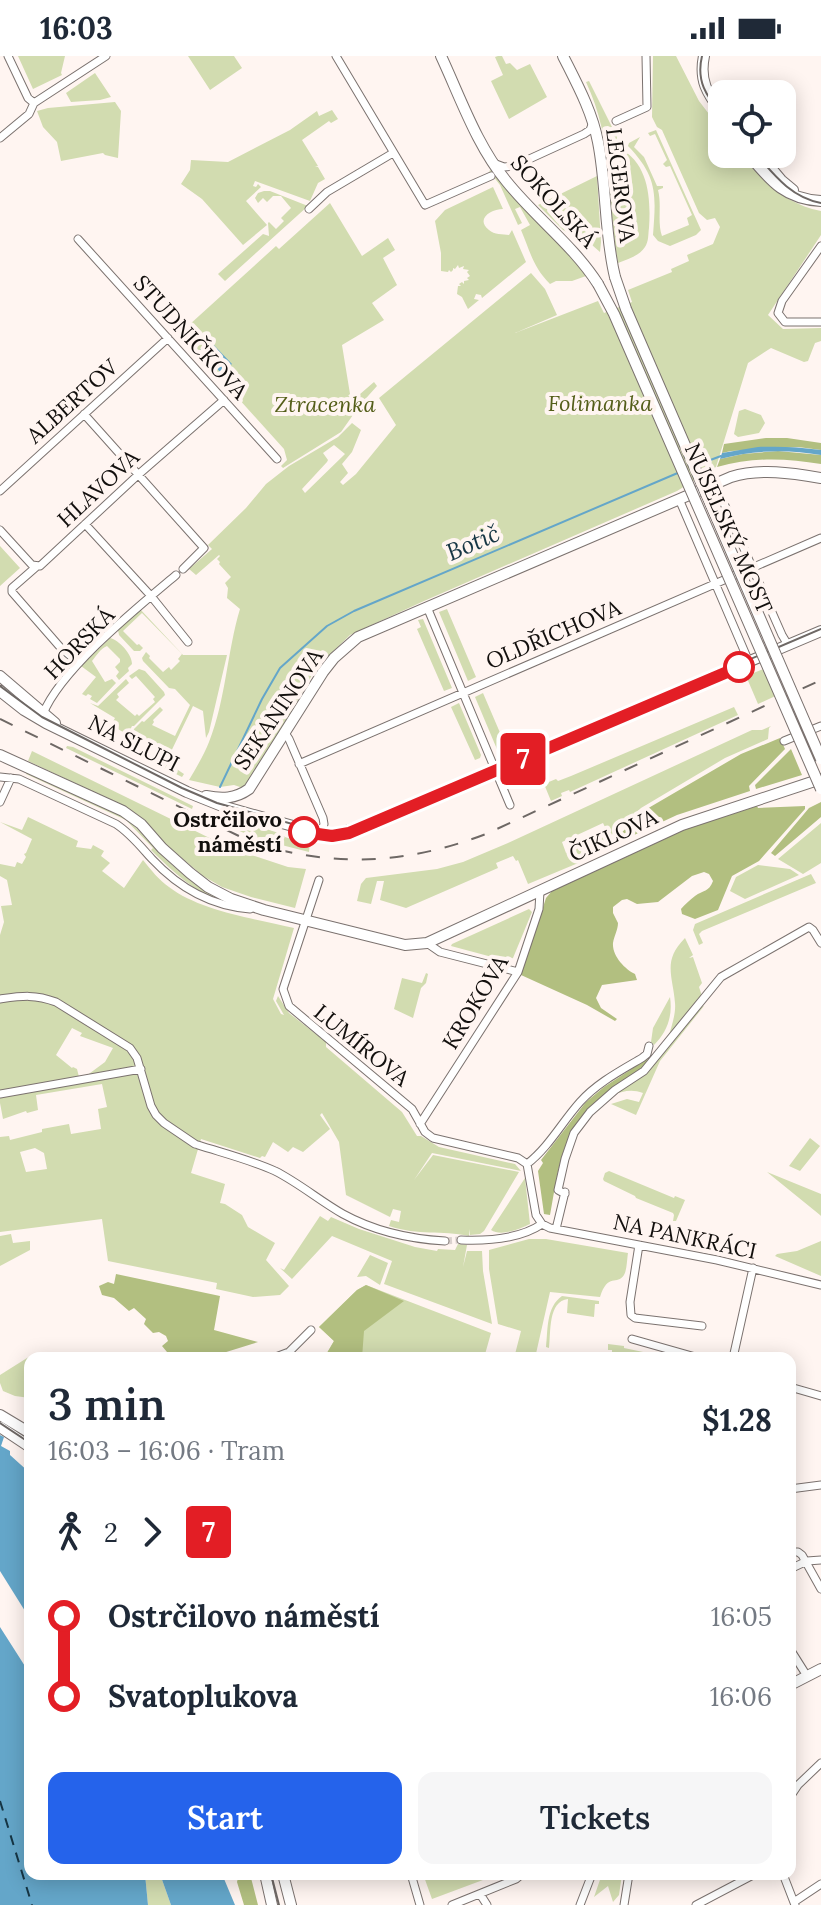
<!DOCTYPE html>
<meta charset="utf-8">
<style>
:root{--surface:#fff;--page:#f6f6f7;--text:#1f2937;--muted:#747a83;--accent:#2563eb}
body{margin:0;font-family:Lora,serif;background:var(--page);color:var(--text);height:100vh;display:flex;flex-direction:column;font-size:30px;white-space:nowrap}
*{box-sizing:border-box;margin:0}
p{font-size:26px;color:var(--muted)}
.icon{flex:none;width:44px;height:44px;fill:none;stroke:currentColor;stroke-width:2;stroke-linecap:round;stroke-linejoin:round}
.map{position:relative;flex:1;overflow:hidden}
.details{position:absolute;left:24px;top:1296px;width:772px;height:528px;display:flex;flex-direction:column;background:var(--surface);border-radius:16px;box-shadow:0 4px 20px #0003}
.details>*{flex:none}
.badge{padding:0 16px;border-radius:6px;font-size:28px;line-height:52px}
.fabs{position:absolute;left:708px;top:24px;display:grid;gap:16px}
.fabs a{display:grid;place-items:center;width:88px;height:88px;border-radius:16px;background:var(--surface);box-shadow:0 4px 20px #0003;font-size:40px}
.map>.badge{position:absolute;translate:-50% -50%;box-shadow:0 0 0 4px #fff}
.legs{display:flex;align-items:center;gap:12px;height:88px;padding:0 24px;font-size:26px}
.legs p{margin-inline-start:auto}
.head{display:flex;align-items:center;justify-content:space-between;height:136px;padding:0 24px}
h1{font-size:44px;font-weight:600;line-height:60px}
.button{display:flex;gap:16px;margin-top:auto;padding:16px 24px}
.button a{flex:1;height:92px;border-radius:16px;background:var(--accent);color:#fff;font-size:32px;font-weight:600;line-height:92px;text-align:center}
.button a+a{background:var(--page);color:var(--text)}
ul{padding:0 24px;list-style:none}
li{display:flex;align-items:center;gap:28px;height:80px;font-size:30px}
li i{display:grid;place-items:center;width:12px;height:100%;margin:0 10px;background:currentColor}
li i::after{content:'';width:20px;height:20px;margin:-10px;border:6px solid;border-radius:50%;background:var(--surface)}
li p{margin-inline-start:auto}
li:first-child i{background:linear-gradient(#0000 50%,currentColor 0)}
li:last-child i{background:linear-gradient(currentColor 50%,#0000 0)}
.status{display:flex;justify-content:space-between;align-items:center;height:56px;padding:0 40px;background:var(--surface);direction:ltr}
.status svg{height:22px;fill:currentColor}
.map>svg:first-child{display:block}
.green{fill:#d2dcb0;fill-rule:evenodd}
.forest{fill:#b2bf80}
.water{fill:#64a6c9}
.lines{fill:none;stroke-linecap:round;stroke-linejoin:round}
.stream{stroke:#64a6c9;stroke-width:2}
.ferry{stroke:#163544;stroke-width:2;stroke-dasharray:10 8;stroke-linecap:butt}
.street-tunnel{stroke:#dbd2cf;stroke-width:7;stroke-dasharray:7 3.5;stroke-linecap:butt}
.street-casing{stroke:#7b726f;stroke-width:9}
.secondary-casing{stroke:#7b726f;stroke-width:12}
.street{stroke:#fff;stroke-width:7}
.secondary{stroke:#fff;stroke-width:10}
.tram{stroke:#6e6865;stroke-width:2}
.rail{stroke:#6e6865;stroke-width:2;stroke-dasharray:14 14;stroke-linecap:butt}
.secondary-bridge-casing{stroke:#7b726f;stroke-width:12;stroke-linecap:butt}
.secondary-bridge{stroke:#fff;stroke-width:10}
.line-1-casing{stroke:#fff;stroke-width:18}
.line-1{stroke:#e31e25;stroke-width:12}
.stop-1-dot{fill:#fff;stroke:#e31e25;stroke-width:4}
.labels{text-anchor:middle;stroke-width:8;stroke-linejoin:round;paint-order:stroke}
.street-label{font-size:22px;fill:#120f0d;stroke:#fff5f1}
.park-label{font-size:22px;font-style:italic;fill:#545e19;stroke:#fff5f1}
.stop-label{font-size:22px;font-weight:bold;fill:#120f0d;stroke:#fff5f1;text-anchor:end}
.water-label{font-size:24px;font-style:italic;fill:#163544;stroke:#fff5f1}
</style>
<div class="status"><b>16:03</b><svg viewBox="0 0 49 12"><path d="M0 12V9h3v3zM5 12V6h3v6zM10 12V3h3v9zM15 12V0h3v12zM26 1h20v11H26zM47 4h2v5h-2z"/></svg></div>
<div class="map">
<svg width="821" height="1849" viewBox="0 0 821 1849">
<rect width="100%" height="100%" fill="#fff5f1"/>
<path class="green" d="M18,0H65L61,17L62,19L33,33Z
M188,0H234L242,12L210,34Z
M498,0H502L506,8L510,7L517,14L530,8L547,41L509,63L491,25L503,19L495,1Z
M653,0H676L699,45L722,75V98H739C746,107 754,113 761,121C779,138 796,150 821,155V179L768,259L783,273L821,272V285L815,287L808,305L804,306L771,292L748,307L716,411L677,435L424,545L350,579L316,612L251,726L243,732L234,729L220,731L189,724C196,712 204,699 209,686C226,643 227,596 240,553L227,542L228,532L225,527L231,521L219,508L220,506L217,503L220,500L219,499L196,519L189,513L212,493L208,489L246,452L266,428L289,410L338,381L352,367L361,374L352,396L342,408L348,417L340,426L343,429L356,418L396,369L379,342L531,217L545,233L557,259L515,277L598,245L604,257L632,246L628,234L672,216L671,213L689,205L687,199L713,188L720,171L715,162L707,164L699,157L662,74L657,71L652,61ZM334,389L345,398L305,437L302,433L327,406L328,404L323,397Z
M95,17L111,41L100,44L71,46L66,37Z
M589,25L617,81L616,86L608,91L611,113L616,110V93L619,92C649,107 651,143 649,172C648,178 649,185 645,191C639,200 628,203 618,207C606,143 615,88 586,26Z
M115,46L121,55L118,102L105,99L103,97L61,105L57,86L43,71L37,55L48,52Z
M332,54L338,63L331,67L329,65L302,84L318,110L315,111H318L325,123L318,127L310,145L255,125L253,130L256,131L258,128L261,131L246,145L267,169L243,189L202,143L181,128L190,114L191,104L228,106L290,74L317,55L319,60Z
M656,74L701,174L696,179L670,190L658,185L653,179C656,139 658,121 628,90L629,87L640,81L634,91L644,101L657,130H663V132L658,134C662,149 657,166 662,180L689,169L687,162L692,159L670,110L666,111L663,108L667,104L655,78L650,80L648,77Z
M491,114C519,152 558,181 586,220L572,225H556L550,228C533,211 530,195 521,174L530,169L520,151L515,153L522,167L518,169L500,129L489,115Z
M597,120L601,186L600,196L592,189L563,174L538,149Z
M493,131L503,153C491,153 475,163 489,174C494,179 503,178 509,179L512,174L526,206L482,242L481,239L476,238L474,243L479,244L468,253L462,241L457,238L458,230H461L459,228L462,226L464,228V225L469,224L467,222L470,220L467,216L469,214L463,213L464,210L459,212L458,209L455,213L453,212V214L451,216L449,214L448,216L441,215V197L435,165L445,154Z
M264,135H270L308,150L225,225L218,218L263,178L269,180L268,167L269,166L276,173L284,165L281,162L291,152L281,140H273L267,146L263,142L258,147L255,142L258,137Z
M330,147L362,200L388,182L395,194L383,202L397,229L372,247L384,264L342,289L350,338L348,340H350L352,345L374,326L377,330L360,349L341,376L283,412L281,410L287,404L284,393L182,280L189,269L276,190L279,193Z
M745,353L761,359L765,367L759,377L738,381L734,378L739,355Z
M0,490L20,512L0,530Z
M140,553L183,599H227L209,676L206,682L203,655L193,650L166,706L184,718L182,721L160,710L165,706L163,704L166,698L131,679L134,673L142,665L144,666L160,651L163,654L153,664L154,666L152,669L175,680L190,649L175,633L169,632L143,605L142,602L146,596L150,600L149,602L163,616L169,611L171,614L180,605L178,603L182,598L142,557L123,575L137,589L139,588L143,592L140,595H134L119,579L118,574Z
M447,553L476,621L468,625L439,556Z
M423,563L452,632L444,635L417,573L421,571L418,564Z
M110,582C119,584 132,598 132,608L128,612L129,615L119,624L116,620L119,616L115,611L120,606V603L107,590C100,593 97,599 92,605L105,626L112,623L116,627L97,647L90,643L92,640L88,638L86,640L82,638L96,621L81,610Z
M773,609L784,636L758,648L746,620Z
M139,613L145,615L164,636L165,639L134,670H132L129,676L125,674L123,676L111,669L115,662L90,647L98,650L126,623L129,627L117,638L119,641L116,644L135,660L137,658L139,660L155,646L153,643L155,641L136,620L132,623L129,620Z
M483,637L507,693L505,695L499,698L475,641Z
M459,647L481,699L480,702L475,704L451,651Z
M734,651L738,659L570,736L569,734L561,737L562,740L551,745L544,728L556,723L558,725L571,720Z
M771,670L769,672L768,683L725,702L641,752L583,805L528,828L518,804L516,805L513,800L496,807L498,812L406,852L380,844L384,825H377L371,848L357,845L361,828L366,822L437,813L463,806L508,787L752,674H762ZM603,767L608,777L566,797L562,786Z
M67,690L73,691L193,750L192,753L66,692Z
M32,695L230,792L288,811L306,813L295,852L251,841L222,831L203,820L164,787L143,763L128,752L28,705Z
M27,714L125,762C140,774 152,789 166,803C185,822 206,835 230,847C199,841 173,816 151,794L153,792L126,764L26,718Z
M212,756L282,778L285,781L291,783L292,781L310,786L309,796L258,783L210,762Z
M28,761L78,785L76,791L91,793L93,789L104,795L101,800L110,807L102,815L124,832L143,804C151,814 159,824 169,831C200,855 256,863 294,872L273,943L281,958L284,959L276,945L278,940L289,957L326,986V991L402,1056L417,1080H421L439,1091L515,1108L521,1115L432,1097L414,1124L433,1099L519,1116L484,1175L480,1178L470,1179V1173L469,1180C441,1174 419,1180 389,1170L391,1164L399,1166L401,1155L393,1153L390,1161L346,1139L339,1086L322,1057L320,1059L330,1073L303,1096L293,1091L288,1096L273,1086L265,1101L262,1100L260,1102L201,1083L191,1117L225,1128L220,1147L225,1148L242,1159L248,1171L275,1187L266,1204L289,1230L280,1239L253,1241L216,1233L217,1227L108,1205L102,1163L0,1176V1081L9,1080L10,1084L42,1076V1073L69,1068L71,1078L101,1073L98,1053L107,1051L102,1028L36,1039L38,1054L27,1057L26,1055L3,1063L0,1047V879L4,866L1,850L12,849L7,824L0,820V808L15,811L17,806L22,808L26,801L24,798L26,797L32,783L0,766L22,774ZM72,972L82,977L80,980L113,992L105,1006L82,1023L79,1021L77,1013L73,1011L72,1012L56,999ZM35,1092L44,1097L47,1113L26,1116L20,1096Z
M821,767V807L803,818L778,803Z
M758,809L790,813L799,819L745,843L730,835L736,821Z
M811,818L816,827L702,875L699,878L703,887L699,889L693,874L695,868Z
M529,853L532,856L513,902L507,905L451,890L452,888Z
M685,882L693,899L689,902L693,901L702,927L699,931L702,940L669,979C672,969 676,957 675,947C673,920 662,905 685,882Z
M426,917L428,918L426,927L421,932L413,962L394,953L402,922L422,927Z
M670,941C673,960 667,976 654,989L651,986L653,972Z
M704,950L660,1005L636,1059L611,1048L627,1043L639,1046L643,1037C632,1033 623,1035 613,1039L624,1031L700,951Z
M810,1082L820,1090L800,1115L789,1110Z
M609,1115L674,1142L675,1140L685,1144L676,1165H673L674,1159L673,1157L636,1142L635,1140L604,1125L603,1123L605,1117Z
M767,1116L821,1138V1160L820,1159Z
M525,1122L530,1168C520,1173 501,1181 491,1174Z
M320,1160L328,1165L331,1161L359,1173L415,1191L437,1195L438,1193L455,1194L458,1188L467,1189L463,1211L467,1195H482L483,1215L492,1268L384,1228L392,1205L332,1180L292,1223L280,1212L284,1214Z
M11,1178L13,1187L30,1185V1194L0,1210V1180Z
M529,1183H546L628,1197C627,1203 627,1214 624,1219C617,1230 608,1216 600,1241L550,1236L535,1302H514L521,1275L498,1268L489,1213V1194Z
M821,1185V1220L775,1200L777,1198L797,1195Z
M370,1199L388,1207L380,1229L366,1220L357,1221Z
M366,1229L491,1277L484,1302H324L334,1285L319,1271L357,1234Z
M562,1240L599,1245V1248H595L594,1261L567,1257L568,1243C548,1245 551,1276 549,1292L546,1291C548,1274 546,1251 562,1240Z
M608,1288L624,1290V1292L672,1302H612V1294H608Z
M39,1298L49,1302H30V1342L15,1340L3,1335L0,1327V1319L27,1302Z
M145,1818H160L171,1849H148Z
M423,1818H499L432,1843Z
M602,1818H622L619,1839L613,1846L608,1830L594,1841Z"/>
<path class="forest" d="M766,382H787L821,387V394L798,391L731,395L722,397L724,388Z
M778,395L821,399V408C785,402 752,401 717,411L720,403L743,398Z
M780,682L785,693L749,730L750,735L677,759L619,786L616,782L645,754L741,698Z
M791,693L802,719L756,733L755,729Z
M821,746V761L775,800L771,797L809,752Z
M757,750L758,752L805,750V753L759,805L732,820L718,854L695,863L682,858L681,853C685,848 690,844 695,840C703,834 709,836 713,825L709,818L704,816L692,820L658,846L637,848L627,843L622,844L613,851V857L618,867C618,874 614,880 613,887C612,900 625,913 635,918L637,924L602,929L596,942L601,952L617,963L615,965L587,949L521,919L546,842L552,835L684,774Z
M647,1003L649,1005L643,1012C625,1026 604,1038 588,1054C560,1081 557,1123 550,1159L544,1158L538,1115L543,1107L541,1104L586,1046L604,1031Z
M116,1218L220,1240L214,1274L258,1286L207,1302H172L162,1290L168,1285L166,1280L159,1276L153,1277L144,1268L146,1263L134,1252L129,1255L114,1242L102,1239L99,1230L108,1226L114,1228Z
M366,1229L404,1245L364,1275L362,1302H324L334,1285L319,1271L357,1234Z
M239,1818H250L258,1849H244L237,1826Z"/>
<path class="water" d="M210,285L232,308L221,317L200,294Z
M758,391C779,390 800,391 821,394V399C787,393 753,394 720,403L722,397Z
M0,1379L4,1381L1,1390L10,1395V1399L30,1417V1563L0,1515Z
M0,1571L30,1618V1818H145L148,1849H0Z
M160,1818H222L235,1849H171Z"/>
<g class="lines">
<path class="stream" d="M697,409L721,400
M220,731L262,643L280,612L327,570L354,555L680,416
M205,759L207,755"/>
<path class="ferry" d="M0,1745L32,1849"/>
<path class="street-tunnel" d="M445,1185L461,1184"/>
<g class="street-casing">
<path id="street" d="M8,0L28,42L34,47
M336,0L425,149L491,120
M616,65L647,51L646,0
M0,82L29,58L34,47L106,0
M496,108L504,111L514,110L584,78L590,74L593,66
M309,153L327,136L393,97
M78,183L277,403
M821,190L782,245L778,257L785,266H821
M84,358L204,492L183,513
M715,427L782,579L788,589
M0,435L168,282
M679,443L749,606
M85,468L151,540L188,586
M0,474L32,509L40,510L139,418L224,344
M36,511L12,532V536L60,591L79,607
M427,551L510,749
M43,658C61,613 138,551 176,519
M285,677L289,683L323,762L324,768L321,778
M784,685L821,670
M299,708L821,482
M0,721L19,723L116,768C130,777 141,791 152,803C179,832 211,850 250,853
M0,746L11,722
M319,824L283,933L289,950L412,1053L425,1076L433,1082L518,1102L527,1108
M427,887L440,896L518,916
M0,943C22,940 35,938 56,946L130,992L137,1002L151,1050L156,1059L164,1067L195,1088
M0,1038L141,1013
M420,1068L518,916L539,853L540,835
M198,1089C223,1097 251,1104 275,1115C299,1127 320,1145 343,1158C374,1175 410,1183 445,1185
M527,1108L536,1159L542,1168L550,1172L717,1204L821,1229
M527,1108C549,1091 562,1066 580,1046C597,1027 620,1015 642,1002L647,998L649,990
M565,1138L558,1134L565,1103L574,1077L590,1056L615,1034L644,1015L721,921L809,871L813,874L821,887
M556,1173L565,1136
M461,1184C487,1185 520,1183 542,1168
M639,1189L630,1246L631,1259L635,1262L702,1270
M632,1283L699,1302
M273,1302L289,1296L311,1274
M733,1302L753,1212
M790,1331L821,1340
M790,1433L821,1429
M790,1496H798L802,1499L821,1533
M790,1513L807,1505L821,1504
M790,1593L807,1620
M790,1741L798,1729L821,1707
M411,1818L420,1849
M783,1818L795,1849
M480,1838L487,1849
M794,1846L821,1828
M452,1849L516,1823L522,1818
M580,1849L592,1818
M624,1849L629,1818
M696,1849L755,1818"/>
</g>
<g class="secondary-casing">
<path id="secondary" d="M441,0C461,43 477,90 507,126C536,162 573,189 598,228
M563,0C577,28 592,55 598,86C607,131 604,176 615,221
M704,0C699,24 707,38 722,56
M748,98C770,124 784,143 821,145
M759,98L781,124L793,134
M0,620L55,667
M0,635L24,654L46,667L187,736L222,750L321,778L341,777L358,771L821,575
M0,699L123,755L141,768L162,792L190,817L208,831L231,843L264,854L405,889L427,887L682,769L821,723
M206,740C222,743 235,743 249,733L323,616L334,602L358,581L731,421C760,412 792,417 821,422
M0,1359L30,1377
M0,1371L30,1391
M790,1629L821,1613
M265,1818L272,1849
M283,1818L291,1849"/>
</g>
<use href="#street" class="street"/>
<use href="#secondary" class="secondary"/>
<path class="tram" d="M702,0C696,25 706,40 722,58
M756,98C775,120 791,141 821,147
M0,630L42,661L182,732L217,747L321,776L344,775L377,762L821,573
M0,1367L30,1387
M271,1818L279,1849"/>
<path class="rail" d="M0,663L245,783C327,813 405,809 486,778L821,624"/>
<g class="secondary-bridge-casing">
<path id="secondary-bridge" d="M615,221L626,253L821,703
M598,228L614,258L821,733"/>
</g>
<use href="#secondary-bridge" class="secondary-bridge"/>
</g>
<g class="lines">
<g class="line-1-casing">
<path id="line-1" d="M304,776L332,780L349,777L739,611"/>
</g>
<use href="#line-1" class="line-1"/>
</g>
<g class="stop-1-dot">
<circle cx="739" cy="611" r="14"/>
<circle cx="304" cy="776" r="14"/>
</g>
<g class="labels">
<g class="street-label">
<text transform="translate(621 129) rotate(83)" y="8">LEGEROVA</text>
<text transform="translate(554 145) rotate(48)" y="8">SOKOLSKÁ</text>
<text transform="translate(191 281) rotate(48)" y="8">STUDNIČKOVA</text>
<text transform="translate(72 345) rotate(-42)" y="8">ALBERTOV</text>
<text transform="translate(98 432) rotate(-43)" y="8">HLAVOVA</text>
<text transform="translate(729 472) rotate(66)" y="8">NUSELSKÝ MOST</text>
<text transform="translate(553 578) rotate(-23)" y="8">OLDŘICHOVA</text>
<text transform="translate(79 587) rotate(-46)" y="8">HORSKÁ</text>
<text transform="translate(278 653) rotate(-56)" y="8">SEKANINOVA</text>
<text transform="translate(134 687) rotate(27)" y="8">NA SLUPI</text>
<text transform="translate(613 779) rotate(-25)" y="8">ČIKLOVA</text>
<text transform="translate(475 946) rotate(-59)" y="8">KROKOVA</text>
<text transform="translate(362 989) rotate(39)" y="8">LUMÍROVA</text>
<text transform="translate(685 1180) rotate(12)" y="8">NA PANKRÁCI</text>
</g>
<g class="park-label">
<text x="600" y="355">Folimanka</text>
<text x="325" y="356">Ztracenka</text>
</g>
<g class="stop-label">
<text x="282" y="771">Ostrčilovo<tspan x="282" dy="25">náměstí</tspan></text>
</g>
<g class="water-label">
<text transform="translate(473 487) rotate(-23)" y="8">Botič</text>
</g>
</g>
</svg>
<div class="fabs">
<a><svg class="icon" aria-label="locate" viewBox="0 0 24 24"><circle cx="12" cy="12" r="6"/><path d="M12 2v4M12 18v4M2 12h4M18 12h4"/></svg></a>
</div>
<b class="badge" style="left:523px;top:703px;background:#e31e25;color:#fff">7</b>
<section class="details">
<div class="head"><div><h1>3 min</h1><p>16:03 – 16:06 · Tram</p></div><b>$1.28</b></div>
<div class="legs"><svg class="icon" aria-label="walk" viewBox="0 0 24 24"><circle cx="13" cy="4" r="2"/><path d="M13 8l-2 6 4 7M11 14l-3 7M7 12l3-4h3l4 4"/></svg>2<svg class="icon" aria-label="forward" viewBox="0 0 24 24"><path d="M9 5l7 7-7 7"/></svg><b class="badge" style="background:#e31e25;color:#fff">7</b></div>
<ul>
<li><i style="color:#e31e25"></i><b>Ostrčilovo náměstí</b><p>16:05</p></li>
<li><i style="color:#e31e25"></i><b>Svatoplukova</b><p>16:06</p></li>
</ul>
<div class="button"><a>Start</a><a>Tickets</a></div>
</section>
</div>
